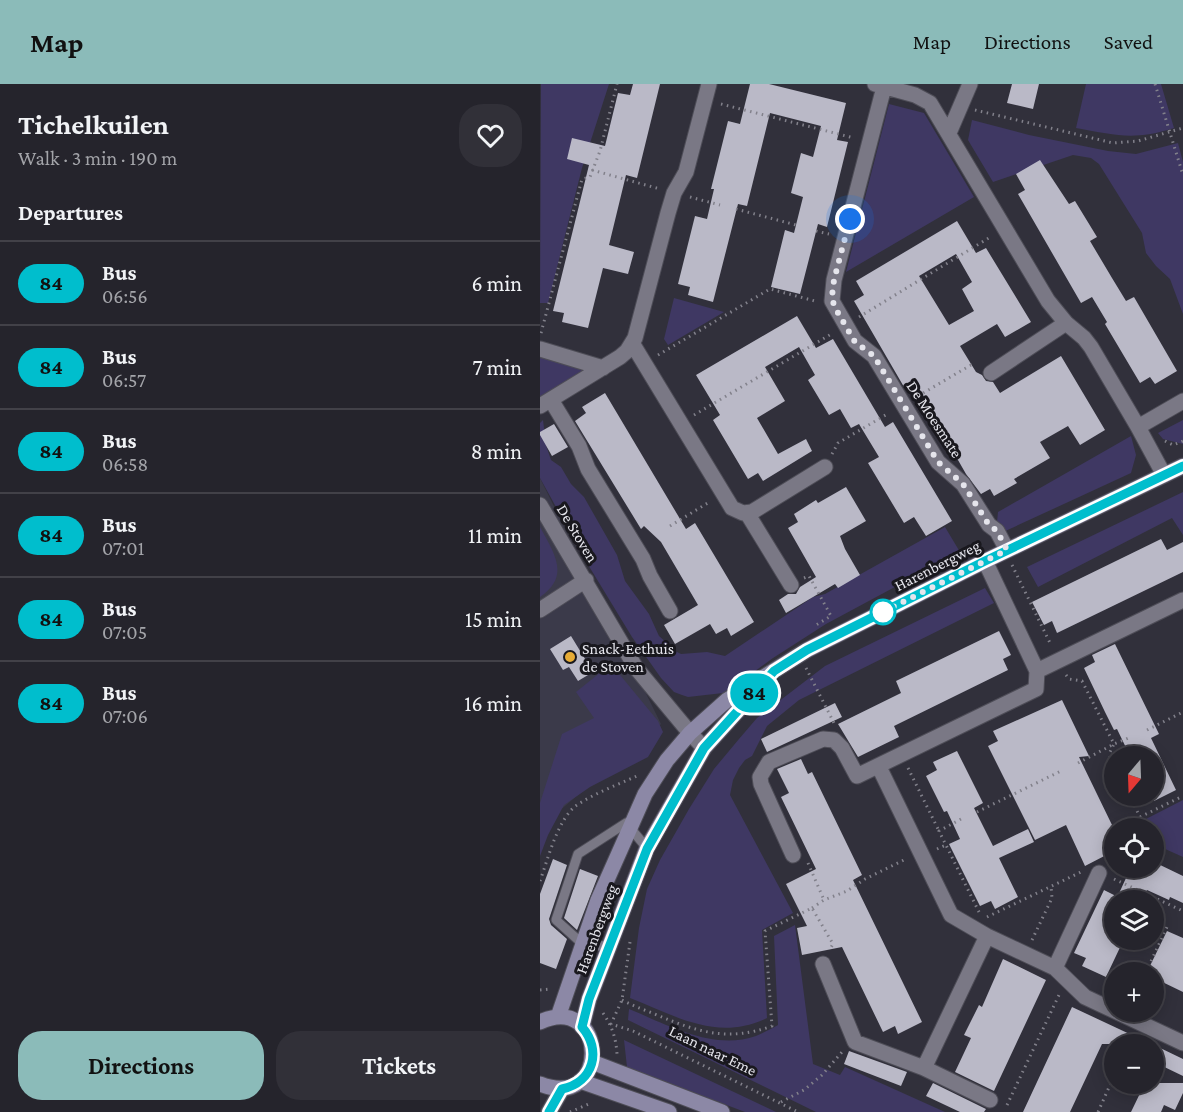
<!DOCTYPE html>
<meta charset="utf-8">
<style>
:root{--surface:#25242c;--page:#313038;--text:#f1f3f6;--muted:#a3a4a9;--line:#424148;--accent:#8bbbb9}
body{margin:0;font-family:"Crimson Pro",serif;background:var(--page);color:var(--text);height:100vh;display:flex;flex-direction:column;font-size:22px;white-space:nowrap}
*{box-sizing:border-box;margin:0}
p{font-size:20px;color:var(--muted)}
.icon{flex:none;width:33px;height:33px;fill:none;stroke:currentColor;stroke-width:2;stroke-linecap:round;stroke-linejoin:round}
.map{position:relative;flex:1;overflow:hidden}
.side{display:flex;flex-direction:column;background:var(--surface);width:540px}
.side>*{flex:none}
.badge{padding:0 12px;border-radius:20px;font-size:21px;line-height:39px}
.needle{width:39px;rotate:199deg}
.fabs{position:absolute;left:564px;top:662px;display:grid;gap:12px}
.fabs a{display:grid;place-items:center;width:60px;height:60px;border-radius:50%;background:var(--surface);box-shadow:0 3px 15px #0003,0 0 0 2px var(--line);font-size:30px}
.you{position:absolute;width:30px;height:30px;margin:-15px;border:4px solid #fff;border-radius:50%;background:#1a73e8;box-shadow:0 0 0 9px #1a73e833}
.map>.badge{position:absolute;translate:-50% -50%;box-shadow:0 0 0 3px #fff}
h2{padding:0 18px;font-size:22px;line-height:54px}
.round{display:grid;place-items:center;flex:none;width:63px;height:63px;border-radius:24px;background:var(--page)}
.summary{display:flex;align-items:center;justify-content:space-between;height:102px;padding:0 18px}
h1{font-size:28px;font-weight:700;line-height:45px}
.primary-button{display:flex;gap:12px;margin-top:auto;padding:12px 18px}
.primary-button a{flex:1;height:69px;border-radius:24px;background:var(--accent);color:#111;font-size:24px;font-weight:700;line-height:69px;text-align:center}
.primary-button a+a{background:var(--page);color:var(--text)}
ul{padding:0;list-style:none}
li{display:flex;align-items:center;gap:18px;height:84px;padding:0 18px;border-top:2px solid var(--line)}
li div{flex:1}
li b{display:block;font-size:22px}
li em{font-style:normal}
li .badge{min-width:66px;font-weight:700;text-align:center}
header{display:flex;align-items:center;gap:36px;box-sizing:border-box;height:84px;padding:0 30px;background:var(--accent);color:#111}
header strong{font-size:28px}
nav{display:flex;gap:33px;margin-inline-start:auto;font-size:21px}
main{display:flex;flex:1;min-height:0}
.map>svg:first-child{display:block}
.built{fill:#3b3a4a}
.green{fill:#3f3863}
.building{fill:#bab9c7;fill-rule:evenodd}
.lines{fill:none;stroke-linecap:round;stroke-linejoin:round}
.lane-casing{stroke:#4e4d57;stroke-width:11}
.street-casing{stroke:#4e4d57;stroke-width:17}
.secondary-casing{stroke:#4e4d57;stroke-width:17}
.path{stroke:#82818b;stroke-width:3;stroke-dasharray:1.5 4.5;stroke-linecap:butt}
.lane{stroke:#7a7885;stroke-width:9}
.street{stroke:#7a7885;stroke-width:15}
.secondary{stroke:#8c88a6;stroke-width:15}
.line-casing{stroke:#fff;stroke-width:14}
.line{stroke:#00becd;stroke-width:9}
.walk{stroke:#e5e5ec;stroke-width:6;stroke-dasharray:0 10.8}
.stop-dot{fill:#fff;stroke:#00becd;stroke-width:3}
.poi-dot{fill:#e7ac37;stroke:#19181e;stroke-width:2}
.labels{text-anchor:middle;stroke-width:6;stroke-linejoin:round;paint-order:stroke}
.street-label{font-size:16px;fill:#e5e5ec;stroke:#19181e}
.poi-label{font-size:16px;fill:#e5e5ec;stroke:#19181e;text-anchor:start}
</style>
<header>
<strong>Map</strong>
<nav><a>Map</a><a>Directions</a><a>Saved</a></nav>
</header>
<main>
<section class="side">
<div class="summary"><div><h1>Tichelkuilen</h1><p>Walk · 3 min · 190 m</p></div><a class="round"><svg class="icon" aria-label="heart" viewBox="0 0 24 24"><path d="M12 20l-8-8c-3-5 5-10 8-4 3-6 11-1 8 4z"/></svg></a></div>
<h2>Departures</h2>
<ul>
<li><span class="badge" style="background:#00becd;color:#111">84</span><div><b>Bus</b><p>06:56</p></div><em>6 min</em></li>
<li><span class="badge" style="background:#00becd;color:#111">84</span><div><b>Bus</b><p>06:57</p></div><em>7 min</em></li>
<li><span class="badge" style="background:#00becd;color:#111">84</span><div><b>Bus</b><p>06:58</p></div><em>8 min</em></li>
<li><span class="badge" style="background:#00becd;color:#111">84</span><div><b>Bus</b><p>07:01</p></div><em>11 min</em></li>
<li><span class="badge" style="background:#00becd;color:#111">84</span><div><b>Bus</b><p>07:05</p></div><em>15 min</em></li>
<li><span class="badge" style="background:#00becd;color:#111">84</span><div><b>Bus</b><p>07:06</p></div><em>16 min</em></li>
</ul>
<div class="primary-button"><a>Directions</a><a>Tickets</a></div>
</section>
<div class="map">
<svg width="643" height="1028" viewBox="0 0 643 1028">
<rect width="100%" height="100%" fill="#31303b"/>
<path class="built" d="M0,394L121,640L5,739L0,754Z"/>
<path class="green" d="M1,0H69L42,84L8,219H0Z
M546,0H621L634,44C593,57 576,51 536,44Z
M349,20L384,29L434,113L306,188Z
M432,36L489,51L568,67L596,70L638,59L643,78V230L630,195L616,182L606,169L602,149L559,80L551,74L533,71L453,98L428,56Z
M134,214L184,228L128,261L124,255Z
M0,271L41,284L44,290L0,314Z
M3,336L6,361L11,376L21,383L31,400L44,413L77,471L85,497L109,530L119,552L137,568L141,570L167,568L185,572L273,513L285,510L405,443L420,468L286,540L233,574L192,604L183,609L148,613L142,611L134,608L121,594L92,553L47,479L0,394V339Z
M643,336V360L623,355L618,349Z
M591,352L596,371L591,389L461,449L457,438L458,428Z
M643,408V451L632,434L498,503L487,483Z
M0,443C14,469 31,492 0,513Z
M445,504L454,519L259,616L227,642L212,672L205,676L199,684L193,696L190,711L253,829L222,846L227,934C177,958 136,932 90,914L99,844L107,805L120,776L149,725L174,685L199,655L217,634L285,582Z
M71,580L118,637L123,648L108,673L50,703L24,721L8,751L0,772V719L22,650L54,634L36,608Z
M643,716V773L614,760V744H604V736Z
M255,841L273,980L300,991L305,983L405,1028H276L88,936L89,925C128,941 173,967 216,952C223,949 231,945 238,941L234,852Z
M84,956L236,1028H205L87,983Z"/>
<path class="building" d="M93,0H120L97,94L86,91L69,161L94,168L88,190L63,184L48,244L22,238L24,229L13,227L49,81L27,75L32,54L65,62L78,9L90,11Z
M210,0H229L306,19L297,56L308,58L287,143L278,140L260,210L231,203L245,146L254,149L263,113L251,109L261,69L273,73L281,42L230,29L207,122L198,120L173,218L148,211L150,203L138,200L155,132L167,135L174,105H171L188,37L200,40Z
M472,0H499L493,25L467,19Z
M500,76L529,120L535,117L557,153L550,157L572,194L586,217L594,213L637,287L615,300L610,293L600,299L565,240L567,238L552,213L541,219L478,110L485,106L476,90Z
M417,137L436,169L446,164L491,238L465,253L457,240L420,262L436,288L442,291L446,297L453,298L460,309L521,272L565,346L540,361L528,342L500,358L510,374L474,395L477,399L454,412L450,405L441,410L426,390L390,327L392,326L374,297L364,303L314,217L324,211L316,197ZM416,170L432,198L422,205L434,227L409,241L379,192Z
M257,232L276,264L293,255L345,343L353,338L412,437L386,452L374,433L364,439L328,379L339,373L319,340L311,344L300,325L289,331L268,296L275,291L259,263L225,283L245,317L217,334L238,370L266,355L272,367L223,397L218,389L208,395L173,336L180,331L156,291Z
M65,309L146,445L155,439L214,538L191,552L187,544L176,550L170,540L135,560L124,541L158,521L121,458L104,442L101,445L35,337L46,329L42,323Z
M14,340L28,363L12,372L0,351V348Z
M306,403L326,437L300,452L305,465L320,491L298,504L295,500L246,529L239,516L248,510H256L260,503L276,493L248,444L258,438L254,430L276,416L278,419Z
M621,455L627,466L643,458V488L517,549L512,537L504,541L492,518Z
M459,547L471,571L463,575L468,586L354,642L359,653L318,673L298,640L361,609L356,597Z
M31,552L53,588L38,597L29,583L23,586L10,565Z
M575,560L619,650L611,654L636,706L614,717V672H590L577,645L574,646L565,628L544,584L555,578L552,571Z
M522,616L549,672L539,673L573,743L570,745L574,754V767L545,782L526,741L495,756L448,662L458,657L453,647Z
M295,619L302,633L227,668L221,655Z
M417,667L443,719L434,724L453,762L488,745L494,758L459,774L478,813L455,825L451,817L440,822L409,760L420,755L407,727L404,728L386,692L397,686L393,678Z
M261,675L268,690L272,688L322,791L313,796L382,938L358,950L355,942L343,948L302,863L262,871L257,844L267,842L246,800L276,785L241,713L249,709L237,685Z
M13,775L27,781L9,835L11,841L27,855L16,885L0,879V810Z
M614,778L643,792V819L630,813L629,816L607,806L602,816H576L591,783H614Z
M40,785L58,792L37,846L24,834Z
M564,806L574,811V855H584L566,893L542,882L546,874L534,869Z
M627,847L643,854V908L614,894V888H607Z
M463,875L506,896L454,1007L415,988L431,954L424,951L439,921L442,923Z
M532,923L611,960H562L530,1028H483Z
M614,961L643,975V992L614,978Z
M309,967L367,988L361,1002L304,980Z
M393,999L446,1025L444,1028H420L386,1012Z
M605,999H643V1009L635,1026L624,1021L621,1028H591Z"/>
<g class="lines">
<g class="lane-casing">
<path id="lane" d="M71,861L46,863L16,836L38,770L86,739L107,764"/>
</g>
<g class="street-casing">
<path id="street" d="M335,0L375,11L390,19L508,217L526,239L544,254L551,263L598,343L624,391
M344,3L294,196L292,217L315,257L334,272L398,378L423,400L449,441L457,447L467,466
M409,49L430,0
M92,259L192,424L203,429L212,428L285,383
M0,265L63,284
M451,289L526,239
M11,316L39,362L48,385L103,475L110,492L130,527
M0,322L80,273L87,267L95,254L128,129L134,109L146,88L169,0
M598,343L643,317
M0,421L96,584L150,649L164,664
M207,429L251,501
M445,477L497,587
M0,526L46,496
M339,683L411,831L447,852L515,884L545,913L643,959
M253,771L221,700L220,693L229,678L283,655L294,656L302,664L317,692L496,605L497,587L643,516
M283,880L315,958L384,984L450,1016
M515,884L559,789
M384,984L447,852
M9,1028L22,1005"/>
</g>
<g class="secondary-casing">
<path id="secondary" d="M18,933L58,816L90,744L105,710L127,676L150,649L187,616L267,566L445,477L643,382
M0,938C67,907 72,1028 0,1000
M42,943L49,915L107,764L164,664L220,602
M52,978L182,1028
M40,997L129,1028"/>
</g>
<path class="path" d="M615,0L643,91
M181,20L314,54
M435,26L573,59L598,57L643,44
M52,86L120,105
M150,113L180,121
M196,125L256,141
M276,147L289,150
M319,233L452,152
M1,249L42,95L50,93L60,67L77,0
M118,271L230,205L275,217
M378,312L431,281L435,283
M154,331L293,249
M625,357L633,361L643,357
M292,370L298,359L349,329
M130,442L171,417
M472,481L511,561
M264,494L269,492L291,532L276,541
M266,584L294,639
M526,591L529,595L542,597L574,660L569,670L574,681
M607,646L643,628
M538,679L574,660L591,653
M368,684L399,747
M589,711L600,733L598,744
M437,728L523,686
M600,733L643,712
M421,735L399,747L439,828
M397,765L406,761
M268,779L284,816
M574,795L643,827
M0,797C8,775 18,734 37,721C55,709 77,701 97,692
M272,824L284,816L307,807L325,795L366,775
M447,833L541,788
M492,856L512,814L511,802
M90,858L82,916L71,940L93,947L258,1028
M606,888L627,843
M0,906L10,905
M82,916C93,922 105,926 117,931C158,948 188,958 232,942L225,847L272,824L293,860L290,865
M63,929C72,942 76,954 77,970
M241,1018L264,1006L282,991L302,968
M467,1021L519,911
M30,1028L51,1019
M558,1028L574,992"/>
<use href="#lane" class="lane"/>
<use href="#street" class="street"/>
<use href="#secondary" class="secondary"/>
</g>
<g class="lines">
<g class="line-casing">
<path id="line" d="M9,1028L22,1005C54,998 62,966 42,943L49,915L107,765L164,664L234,587L267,566L445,477L643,382"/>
</g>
<use href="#line" class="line"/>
<path class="walk" d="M310,135L294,196L292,212L294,222L315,258L334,272L398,378L423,400L449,441L457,447L467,466L343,528"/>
</g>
<circle class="stop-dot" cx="343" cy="528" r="12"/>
<circle class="poi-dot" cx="30" cy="573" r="6"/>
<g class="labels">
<g class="street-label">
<text transform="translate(395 335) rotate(57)" y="6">De Moesmate</text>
<text transform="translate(38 449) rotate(59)" y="6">De Stoven</text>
<text transform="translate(397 481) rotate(-27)" y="6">Harenbergweg</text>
<text transform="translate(56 845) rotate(-70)" y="6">Harenbergweg</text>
<text transform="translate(173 966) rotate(26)" y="6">Laan naar Eme</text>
</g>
<g class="poi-label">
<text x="42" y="570">Snack-Eethuis<tspan x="42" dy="18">de Stoven</tspan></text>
</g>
</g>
</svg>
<div class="fabs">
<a><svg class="needle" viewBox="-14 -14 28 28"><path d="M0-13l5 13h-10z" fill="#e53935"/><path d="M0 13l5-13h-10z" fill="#a3a4a9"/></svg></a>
<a><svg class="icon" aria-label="locate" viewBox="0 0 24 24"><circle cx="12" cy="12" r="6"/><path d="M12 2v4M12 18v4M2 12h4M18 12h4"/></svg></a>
<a><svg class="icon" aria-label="layers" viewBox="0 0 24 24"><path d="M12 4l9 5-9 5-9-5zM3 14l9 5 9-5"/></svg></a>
<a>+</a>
<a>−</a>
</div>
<div class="you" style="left:310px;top:135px"></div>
<b class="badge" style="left:214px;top:609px;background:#00becd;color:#111">84</b>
</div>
</main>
